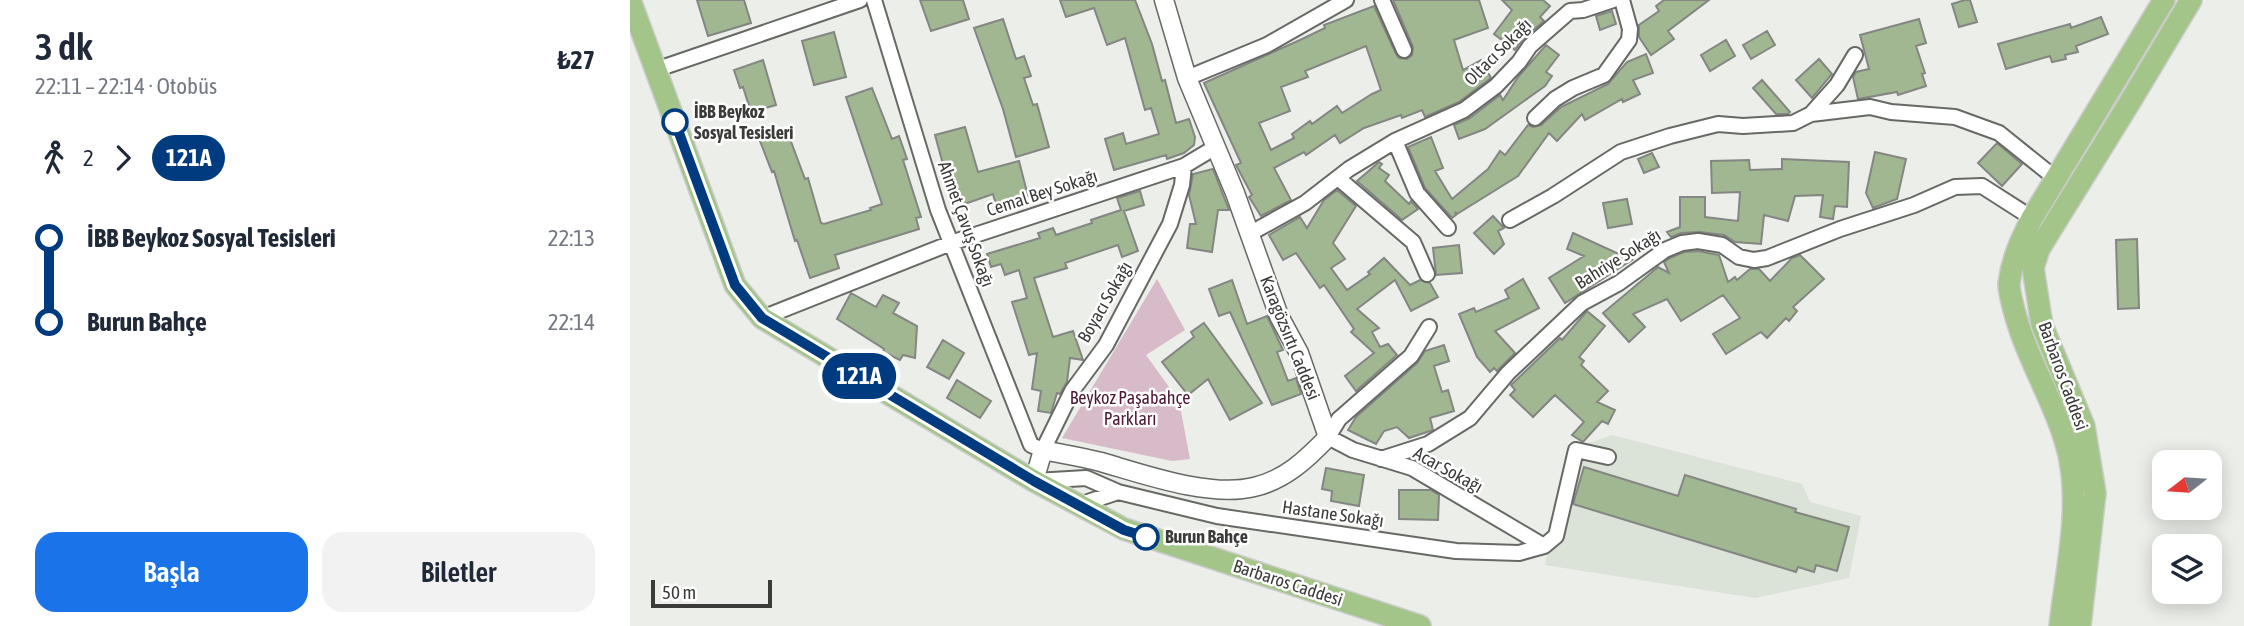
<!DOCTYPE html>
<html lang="tr">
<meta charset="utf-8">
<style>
:root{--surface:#fff;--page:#f2f2f3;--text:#1f2937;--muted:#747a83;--accent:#1a73e8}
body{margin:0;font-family:"Asap Condensed",sans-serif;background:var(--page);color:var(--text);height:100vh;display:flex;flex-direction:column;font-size:26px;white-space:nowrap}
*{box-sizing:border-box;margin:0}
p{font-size:23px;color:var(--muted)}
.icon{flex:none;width:38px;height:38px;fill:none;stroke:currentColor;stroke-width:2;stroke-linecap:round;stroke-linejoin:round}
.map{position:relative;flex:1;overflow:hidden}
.details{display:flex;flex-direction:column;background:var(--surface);width:630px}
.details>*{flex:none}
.badge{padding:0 14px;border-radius:23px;font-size:24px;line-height:46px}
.needle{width:46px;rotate:253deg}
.tools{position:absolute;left:1522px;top:450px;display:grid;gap:14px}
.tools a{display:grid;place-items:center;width:70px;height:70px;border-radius:14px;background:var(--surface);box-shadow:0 4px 18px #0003;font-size:35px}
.scale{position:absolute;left:21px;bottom:18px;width:121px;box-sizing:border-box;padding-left:7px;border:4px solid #3b3c3a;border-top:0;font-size:19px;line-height:24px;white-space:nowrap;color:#3b3c3a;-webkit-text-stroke:5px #fff;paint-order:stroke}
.map>.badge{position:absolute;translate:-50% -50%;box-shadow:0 0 0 4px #fff}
.legs{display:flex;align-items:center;gap:10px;height:77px;padding:0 35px;font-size:23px}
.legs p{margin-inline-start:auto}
.headline{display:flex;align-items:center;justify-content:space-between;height:119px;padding:0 35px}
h1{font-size:38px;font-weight:600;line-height:52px}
.primary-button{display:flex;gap:14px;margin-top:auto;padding:14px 35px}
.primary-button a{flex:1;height:80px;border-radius:21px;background:var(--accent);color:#fff;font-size:28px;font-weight:600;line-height:80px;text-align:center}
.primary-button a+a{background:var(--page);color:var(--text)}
ul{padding:0 35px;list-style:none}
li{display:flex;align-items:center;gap:24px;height:84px;font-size:26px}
li i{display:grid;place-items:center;width:10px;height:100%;margin:0 9px;background:currentColor}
li i::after{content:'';width:18px;height:18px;margin:-9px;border:5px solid;border-radius:50%;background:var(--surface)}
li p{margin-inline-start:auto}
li:first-child i{background:linear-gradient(#0000 50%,currentColor 0)}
li:last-child i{background:linear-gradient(currentColor 50%,#0000 0)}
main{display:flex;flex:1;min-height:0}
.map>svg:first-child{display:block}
.built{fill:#dbe2d7}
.green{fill:#d8bbc9}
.building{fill:#a0b791;stroke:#838682;stroke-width:2;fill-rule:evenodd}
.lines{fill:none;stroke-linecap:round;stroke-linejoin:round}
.minor-casing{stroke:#666964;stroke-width:18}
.tertiary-casing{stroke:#666964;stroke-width:21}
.primary-casing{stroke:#ccc;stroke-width:24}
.minor{stroke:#fff;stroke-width:14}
.tertiary{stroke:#fff;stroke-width:18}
.primary{stroke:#a4c589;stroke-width:21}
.line-1-casing{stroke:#fff;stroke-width:16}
.line-1{stroke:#003b80;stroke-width:10}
.stop-1-dot{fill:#fff;stroke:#003b80;stroke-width:3.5}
.labels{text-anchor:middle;stroke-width:5;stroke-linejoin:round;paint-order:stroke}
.street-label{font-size:18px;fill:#3b3c3a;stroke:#fff}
.stop-label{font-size:18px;font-weight:bold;fill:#3b3c3a;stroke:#fff;text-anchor:start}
.park-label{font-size:18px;fill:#4c1635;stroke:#fff}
</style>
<main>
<section class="details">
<div class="headline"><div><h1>3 dk</h1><p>22:11 – 22:14 · Otobüs</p></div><b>₺27</b></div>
<div class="legs"><svg class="icon" aria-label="walk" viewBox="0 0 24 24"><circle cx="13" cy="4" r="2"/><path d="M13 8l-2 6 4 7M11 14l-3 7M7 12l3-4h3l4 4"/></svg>2<svg class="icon" aria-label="forward" viewBox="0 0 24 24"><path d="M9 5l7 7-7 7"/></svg><b class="badge" style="background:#003b80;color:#fff">121A</b></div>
<ul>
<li><i style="color:#003b80"></i><b>İBB Beykoz Sosyal Tesisleri</b><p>22:13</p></li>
<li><i style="color:#003b80"></i><b>Burun Bahçe</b><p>22:14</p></li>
</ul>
<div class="primary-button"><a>Başla</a><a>Biletler</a></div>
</section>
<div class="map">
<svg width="1614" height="626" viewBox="0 0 1614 626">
<rect width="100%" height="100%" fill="#ebeee9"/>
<path class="built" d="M982,435L1172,484L1180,502L1231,516L1219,578L1125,598L915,565L936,451Z"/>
<path class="green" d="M527,279L555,330L516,355L549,401L560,459L542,461L432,438Z"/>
<path class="building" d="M67,0H114L121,23L78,36Z
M290,0H333L339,19L301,31Z
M430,0H505L522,44L532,81L535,80L546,123L559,119L565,137L564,145L554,153L537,159L536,155L484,170L475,139L493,133L496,144L529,134L521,108L515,110L495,38L477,45L464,8L436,17Z
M763,0H849L858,28L824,40L833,70L851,60L861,78L829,102L795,117L792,110L772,118L771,115L734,128L710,143L705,135L676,155L674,152L644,168L661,200L631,216L619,197L622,195L606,165L611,163L574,83L670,40L695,28L694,25L744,6L766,54L769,58L777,59L782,55L783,47ZM736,46L751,90L742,94L712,113L707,106L682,124L680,121L662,134L664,138L641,150L629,123L660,111L651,87L678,77L675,71Z
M872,0H913L920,6L910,17L914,21L893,39L885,50L864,34L882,10Z
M1034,0H1079L1038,31L1044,39L1021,55L1009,37V25L1029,11L1026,6Z
M1335,0H1340L1347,22L1329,27L1322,4Z
M982,11L986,24L970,30L966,16Z
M1471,17L1478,34L1446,46L1448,52L1435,55L1436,59L1422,62L1420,56L1376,69L1368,44L1440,24L1441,28Z
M373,19L386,59L394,56L401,76L394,78L403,105L407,104L419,147L386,157L373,109L344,28Z
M1289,19L1296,43L1286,46L1295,73L1292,74L1296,86L1268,95L1267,92L1228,99L1223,77L1226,72L1239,69L1230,35Z
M1137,31L1145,45L1121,59L1113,45Z
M204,32L216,77L184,85L172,41Z
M1096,40L1105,56L1080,71L1071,55Z
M916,45L929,55L916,72L922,76L915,86L855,129L829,139L824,125L840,118L870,95L873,100L888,77Z
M1016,54L1023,73L1003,80L1010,94L993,102L992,99L955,120L952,114L927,141L919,133L888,176L827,214L825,212L826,215L822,218L795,188L778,147L801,137L813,168L805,171L822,199L858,169L870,151L875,155L898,125L903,127L911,125L931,107L978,84L997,62Z
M1189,59L1202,74L1182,98L1166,80Z
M133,60L146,105L121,112L113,87L110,88L104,70Z
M1132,80L1160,112L1158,114H1146L1123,88Z
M242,88L262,139L269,136L277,159L273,160L291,217L286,218L289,229L205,255L209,268L180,278L167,240L165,241L144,171L142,172L130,141L157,131L175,179L178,178L191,223L194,224L241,210L240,208L252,204L216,97Z
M335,127L348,172L389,161L398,196L366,205L363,194L329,206L320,178L317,179L305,135Z
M1367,143L1392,164L1372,186L1348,163Z
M1245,152L1276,159L1267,199L1243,208L1236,193Z
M1022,153L1029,167L1014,173L1008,159Z
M1152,159L1219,162L1217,207L1205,206L1203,219L1190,217L1193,195L1165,196L1158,221L1134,215L1131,244L1105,242L1094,235L1070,232L1051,233L1041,237L1037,232L1050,227V197H1075V217L1108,221L1110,192L1082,193L1081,161L1119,160L1120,170L1152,169Z
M749,162L752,164L749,168L759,175L755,181L779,204L781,201L788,209L772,220L727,181Z
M583,169L599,210H588L582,252L557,248L560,224H566L559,195L563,174Z
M707,190L726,206L703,243L715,259L701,268L717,290L740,274L738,272L754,258L780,285L790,280L800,283L808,297L781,311L765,280L727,309L749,328L742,332L750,347L758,344L767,355L726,391L715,376L744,353L721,332L724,329L694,285L690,288L666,253L653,260L639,235L670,217L677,228L694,200Z
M510,191L514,205L494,211L508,251L492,257L488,245L435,263L437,268L404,278L423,337L443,331L453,360L440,358L437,382L430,394L427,393L421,413L408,411L411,391L402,389L407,353L399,355L382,302L397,298L389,270L375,275L371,264L361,267L357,254L410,238L408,233L423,228L426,235L462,223L461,220L491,210L487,198Z
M997,199L1002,224L978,228L973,203Z
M863,216L874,228L868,231L874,244L864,254L844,233Z
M943,233L1002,260L935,303L919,278L954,256L937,249Z
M1507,239L1509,308L1488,309L1486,240Z
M829,245L832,273L806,275L803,248Z
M1068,251L1089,255L1098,282L1105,277L1107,280L1120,269H1129L1140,281L1162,258L1170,255L1194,279L1163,307L1167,311L1159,321L1156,318L1137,338L1131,332L1096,354L1083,334L1110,318L1093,295L1051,321L1037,299L1003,314L1015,327L999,342L973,313L1028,267L1039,273L1034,262L1040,258L1054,252Z
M893,279L909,308L865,331L885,353L867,371L864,368L860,372L847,357L829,314L844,308L846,312L879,298L875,290Z
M602,280L617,324L637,316L653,350L647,352L658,381L666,378L671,394L642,405L600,312L589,316L579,289Z
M221,293L246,307L253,295L269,303L263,313L287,326L285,358L273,355L270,360L253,352L254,349L207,319Z
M957,311L975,326L949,357L954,361L951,365L978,391L967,402L985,410L978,424L972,421L953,442L942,435L954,422L925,395L903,417L880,395L885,390L881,385L930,338L932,340Z
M574,323L632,403L600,420L578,379L558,395L532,362L564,337L561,332Z
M313,340L334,353L319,379L297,367Z
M814,345L819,361L804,366L812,392L818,390L824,411L800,418L803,430L779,438L767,427L754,431L746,444L718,430L726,417L787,363L795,351Z
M327,380L361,401L350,418L317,398Z
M954,467L1048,496L1055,475L1166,509L1165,512L1219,527L1207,571L1186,565L1184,572L1168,567L1166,572L943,504Z
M696,468L734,475L729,506L701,501L702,491L692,489Z
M769,490H801L809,495L808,520L769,519Z"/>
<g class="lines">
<g class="minor-casing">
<path id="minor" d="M244,0L308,210L401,445L413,450L442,391L476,345L540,224L552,185L554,166
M752,0L774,50
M25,70L230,0
M557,78L637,45L716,0
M1181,114L1207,85L1225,55
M905,118L925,99L943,88L974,75L999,40L1000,29L992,0
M765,141L787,193L818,228
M708,178L783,242L797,274
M880,220L923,196L991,152L1040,136L1088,124L1113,126L1163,123L1181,114L1240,107L1261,112L1325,117L1369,133L1425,178
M619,234L675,203L719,169L765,141L834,110L866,86L889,62L900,46L940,11L953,10L983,0
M132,318L321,243L554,166L584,148
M799,327L781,356L709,419L698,437L723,450L782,468L914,546
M751,459L798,444L840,418L878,373L952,303L989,283L1035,250L1052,243L1068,241L1092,245L1109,257L1124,260L1137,258L1210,229L1284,205L1325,187L1352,186L1402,218
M405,481L456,478L488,492L587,516L826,551L889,553L914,546L926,536L946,450L978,457
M449,505L488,492"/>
</g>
<g class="tertiary-casing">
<path id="tertiary" d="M404,481L413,450C432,454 452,457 471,462C513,474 580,498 624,487C655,480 677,459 698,437L669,353L649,316L605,193L557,78L534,0"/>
</g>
<g class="primary-casing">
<path id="primary" d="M0,0L105,285L132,318L404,481L494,529L790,626
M1430,626C1436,570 1451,512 1439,455C1427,404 1397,361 1384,310C1382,302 1379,292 1379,284C1382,259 1391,240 1402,218L1534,0
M1450,626L1465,493L1454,426L1412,325L1403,268L1409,249L1500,102L1561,0"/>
</g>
<use href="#minor" class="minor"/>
<use href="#tertiary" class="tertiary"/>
<use href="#primary" class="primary"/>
</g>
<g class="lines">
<g class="line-1-casing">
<path id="line-1" d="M45,122L105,285L132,318L404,481L494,530L516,537"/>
</g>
<use href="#line-1" class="line-1"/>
</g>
<g class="stop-1-dot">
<circle cx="45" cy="122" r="12"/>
<circle cx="516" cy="537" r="12"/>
</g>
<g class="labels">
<g class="street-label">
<text transform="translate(868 52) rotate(-45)" y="6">Oltacı Sokağı</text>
<text transform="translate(412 193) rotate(-18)" y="6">Cemal Bey Sokağı</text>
<text transform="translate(336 224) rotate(70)" y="6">Ahmet Çavuş Sokağı</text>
<text transform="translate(988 259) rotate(-32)" y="6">Bahriye Sokağı</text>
<text transform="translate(475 302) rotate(-60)" y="6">Boyacı Sokağı</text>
<text transform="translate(660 338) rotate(68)" y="6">Karagözsırtı Caddesi</text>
<text transform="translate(1433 376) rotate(70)" y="6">Barbaros Caddesi</text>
<text transform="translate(818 470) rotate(29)" y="6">Acar Sokağı</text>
<text transform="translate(703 514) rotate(8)" y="6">Hastane Sokağı</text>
<text transform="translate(658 583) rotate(18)" y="6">Barbaros Caddesi</text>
</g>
<g class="stop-label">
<text x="64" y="118">İBB Beykoz<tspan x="64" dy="21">Sosyal Tesisleri</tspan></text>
<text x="535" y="543">Burun Bahçe</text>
</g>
<g class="park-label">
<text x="500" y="404">Beykoz Paşabahçe<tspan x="500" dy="21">Parkları</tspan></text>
</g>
</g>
</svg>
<div class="tools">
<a><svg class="needle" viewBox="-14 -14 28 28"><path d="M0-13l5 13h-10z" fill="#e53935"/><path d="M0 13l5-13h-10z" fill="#747a83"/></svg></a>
<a><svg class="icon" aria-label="layers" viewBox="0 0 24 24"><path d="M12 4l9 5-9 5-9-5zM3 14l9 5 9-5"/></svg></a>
</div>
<div class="scale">50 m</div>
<b class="badge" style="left:229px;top:376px;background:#003b80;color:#fff">121A</b>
</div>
</main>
